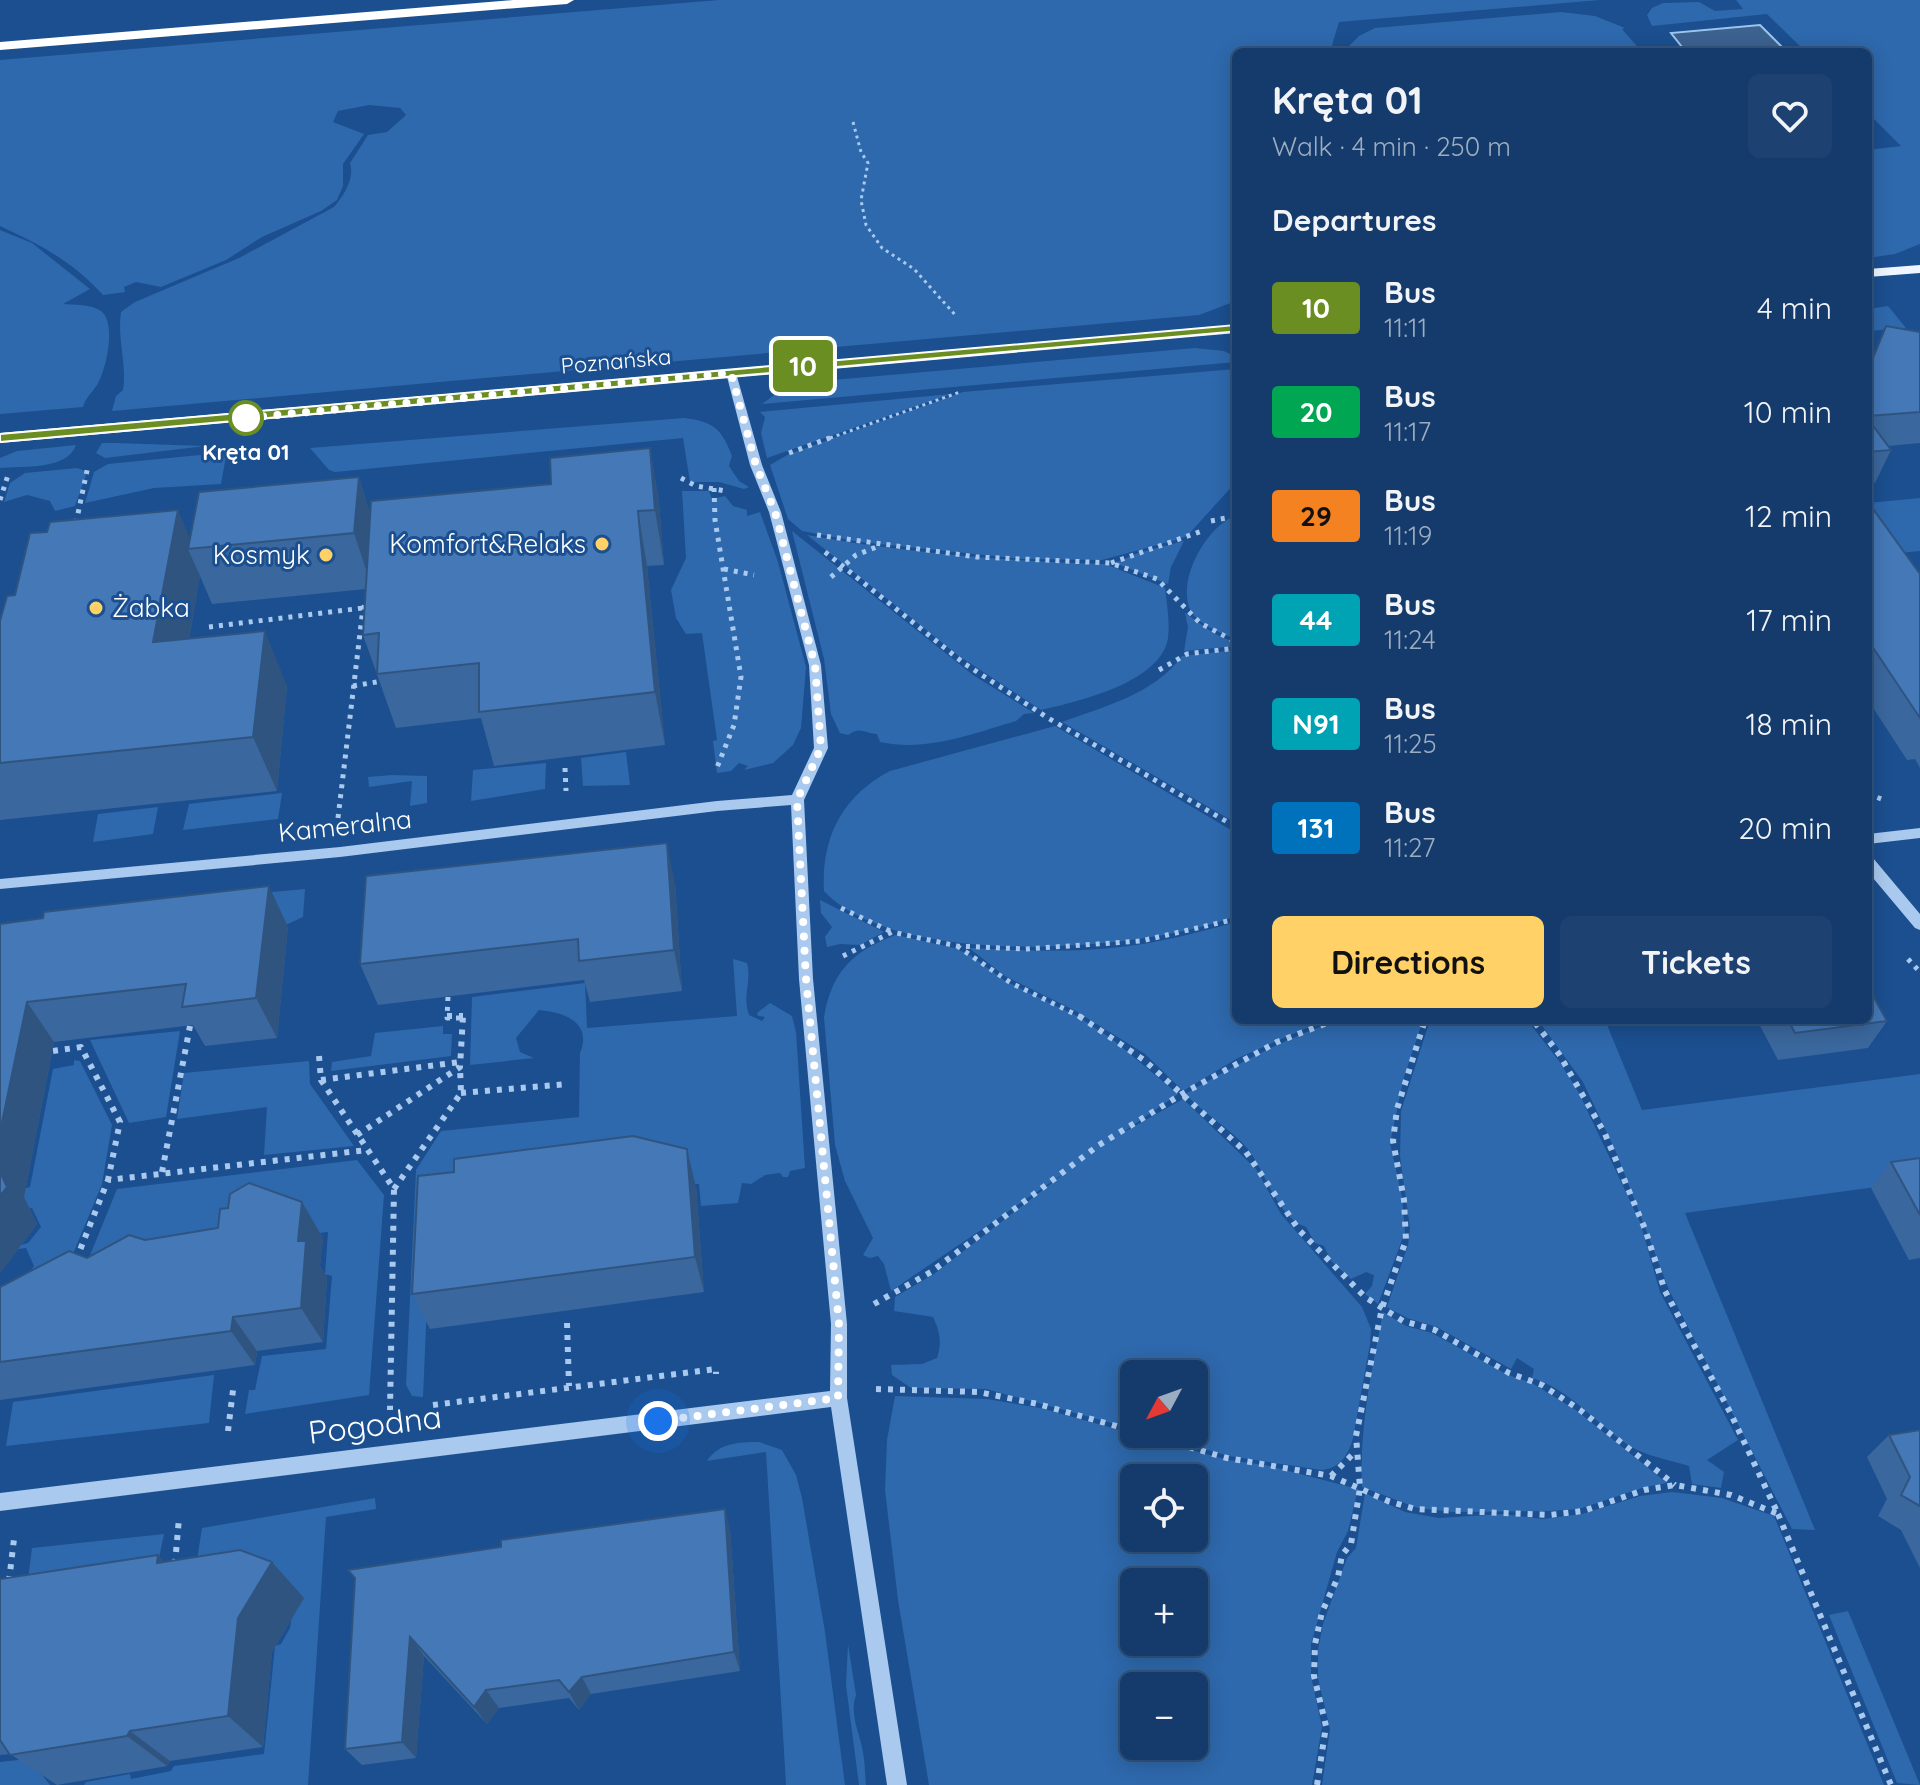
<!DOCTYPE html>
<meta charset="utf-8">
<style>
:root{--surface:#143b6b;--page:#1d4271;--text:#f1f3f6;--muted:#9dadc1;--line:#33557e;--accent:#ffd166}
body{margin:0;font-family:Quicksand,sans-serif;background:var(--page);color:var(--text);height:100vh;display:flex;flex-direction:column;font-size:30px;white-space:nowrap}
*{box-sizing:border-box;margin:0}
p{font-size:26px;color:var(--muted)}
.icon{flex:none;width:44px;height:44px;fill:none;stroke:currentColor;stroke-width:2;stroke-linecap:round;stroke-linejoin:round}
.map{position:relative;flex:1;overflow:hidden}
.drawer{position:absolute;left:1232px;top:48px;width:640px;height:976px;display:flex;flex-direction:column;background:var(--surface);border-radius:12px;box-shadow:0 4px 20px #0003,0 0 0 2px var(--line)}
.drawer>*{flex:none}
.badge{padding:0 16px;border-radius:6px;font-size:28px;line-height:52px}
.needle{width:52px;rotate:229deg}
.fabs{position:absolute;left:1120px;top:1360px;display:grid;gap:16px}
.fabs a{display:grid;place-items:center;width:88px;height:88px;border-radius:12px;background:var(--surface);box-shadow:0 4px 20px #0003,0 0 0 2px var(--line);font-size:40px}
.you{position:absolute;width:40px;height:40px;margin:-20px;border:6px solid #fff;border-radius:50%;background:#1a73e8;box-shadow:0 0 0 12px #1a73e833}
.map>.badge{position:absolute;translate:-50% -50%;box-shadow:0 0 0 4px #fff}
h2{padding:0 40px;font-size:30px;line-height:72px}
.round{display:grid;place-items:center;flex:none;width:84px;height:84px;border-radius:12px;background:var(--page)}
.summary{display:flex;align-items:center;justify-content:space-between;height:136px;padding:0 40px}
h1{font-size:38px;font-weight:700;line-height:60px}
.action{display:flex;gap:16px;margin-top:auto;padding:16px 40px}
.action a{flex:1;height:92px;border-radius:12px;background:var(--accent);color:#111;font-size:32px;font-weight:700;line-height:92px;text-align:center}
.action a+a{background:var(--page);color:var(--text)}
ul{padding:0;list-style:none}
li{display:flex;align-items:center;gap:24px;height:104px;padding:0 40px}
li div{flex:1}
li b{display:block;font-size:30px}
li em{font-style:normal}
li .badge{min-width:88px;font-weight:700;text-align:center}
.map>svg:first-child{display:block}
.green{fill:#2e69ad;fill-rule:evenodd}
.water{fill:#3c6290;stroke:#9cc4f0;stroke-width:2}
.lines{fill:none;stroke-linecap:round;stroke-linejoin:round}
.path-far2{stroke:#a9c9ee;stroke-width:3;stroke-dasharray:3 4;stroke-linecap:butt}
.path-far1{stroke:#a9c9ee;stroke-width:5;stroke-dasharray:4 6;stroke-linecap:butt}
.path{stroke:#a9c9ee;stroke-width:6;stroke-dasharray:5 7;stroke-linecap:butt}
.minor{fill:#a9c9ee;fill-rule:evenodd}
.major{fill:#f0f6ff;fill-rule:evenodd}
.highway{fill:#fff;fill-rule:evenodd}
.wall{fill:#3a679d}
.shaded-wall{fill:#305480}
.building{fill:#4478b7;stroke:#305480;stroke-width:2}
.line{fill:#6b8e23;stroke:#fff;stroke-width:2}
.walk{stroke:#fff;stroke-width:8;stroke-dasharray:0 14.4}
.stop-dot{fill:#fff;stroke:#6b8e23;stroke-width:4}
.poi-dot{fill:#ffd166;stroke:#1b4f8f;stroke-width:3}
.labels{text-anchor:middle;stroke-width:6;stroke-linejoin:round;paint-order:stroke}
.far-street-label{font-size:22px;fill:#fff;stroke:#1b4f8f}
.far-stop-label{font-size:22px;font-weight:bold;fill:#fff;stroke:#1b4f8f}
.poi-label{font-size:26px;fill:#fff;stroke:#1b4f8f;text-anchor:end}
.street-label{font-size:26px;fill:#fff;stroke:#1b4f8f}
.near-street-label{font-size:32px;fill:#fff;stroke:#1b4f8f}
</style>
<div class="map">
<svg width="1920" height="1785" viewBox="0 0 1920 1785">
<rect width="100%" height="100%" fill="#1b4f8f"/>
<path class="green" d="M719,0H1600L1339,22L1330,52H1236V301L1199,315L112,411L116,396L123,390C127,364 117,338 121,312L135,302L239,258L334,207C344,195 355,178 350,163L368,135L387,132L406,115L400,108L369,105L338,111L333,122L364,134L343,164V186L337,200L321,211L262,237L226,260L161,287L136,282L124,287L125,292L103,295C72,261 41,245 0,226V60Z
M1736,0H1920V244L1895,254L1868,258V150L1901,146L1868,113V52H1806L1767,14L1652,26L1647,15L1652,8L1663,3L1699,2L1715,11L1743,9Z
M1561,12L1595,16L1625,28L1622,29L1642,52H1343L1359,36L1375,28Z
M0,230L32,243L90,289L63,304C74,305 91,304 101,311C117,323 106,371 97,385C92,393 86,397 83,407L0,414Z
M1888,306L1906,328L1868,331V309Z
M1195,348L1224,351L1236,357V362L762,404L774,395L833,380Z
M1236,369V482L1187,536L1179,539L1102,560L1024,559L860,542L802,531L788,519L770,465L789,454L963,392Z
M951,394L767,458L761,433L765,417L760,412Z
M684,418C713,422 721,427 732,456L729,466L739,481L749,487L744,489L719,482H690L683,438L335,472L329,470L310,448Z
M102,443H115L205,446L105,458L96,453Z
M76,445C68,470 23,466 0,468V458L17,451Z
M220,453L226,456L221,484L154,488L85,503L94,472L108,464Z
M77,468L85,471L86,475L75,506L55,511L50,501L27,495L4,502L10,483L25,473Z
M682,491H709L712,499L725,496L733,506L747,510V516L760,512L778,562L806,667L801,728L793,745L773,763L744,770L748,766L739,763L731,771L717,773L713,741L717,740L702,633L686,634L676,618L671,590L686,558Z
M1920,498V551L1868,556V503Z
M1230,518H1236V639C1222,634 1194,623 1189,607C1179,577 1205,532 1230,518Z
M792,531L973,675L1034,713L1024,714L1016,721C972,734 927,752 880,742L877,734C864,733 860,726 848,735L840,733L831,714L824,659Z
M807,535C905,553 1005,561 1105,564L1165,588C1167,604 1170,623 1168,638C1161,683 1076,702 1041,710L959,656Z
M1184,541L1171,567L1168,584L1115,563L1138,553Z
M1185,613L1215,634L1236,643V646L1184,651L1188,627Z
M1236,650V823L1062,722C1105,706 1153,695 1182,656Z
M1055,726L1236,833V916C1143,952 897,970 824,891C821,838 842,796 890,771Z
M626,752L630,785L583,786L581,758Z
M546,763L545,789L471,801L473,770Z
M392,775L427,776V803L410,806L412,781L369,787L368,777Z
M282,793L278,819L183,830L189,804Z
M158,807L153,834L93,842L98,814Z
M305,889L303,917L288,924L212,932L218,897Z
M820,900L884,932L860,945L840,944L827,947L825,937L832,927L821,913Z
M1236,922V1020H1325L1238,1058L1183,1091L1145,1054L1076,1011L1005,976L969,948C1032,951 1096,954 1159,941C1185,936 1210,929 1236,922Z
M896,935L954,948L970,955L1005,981L1077,1016L1112,1039L1178,1094L1119,1135L1183,1099L1256,1169L1281,1214L1362,1307L1371,1329L1370,1344L1353,1438C1349,1455 1339,1469 1321,1470L1229,1456L1152,1434H1194V1374H1134V1429L986,1389L911,1388L892,1375L891,1365L922,1364L937,1358C942,1342 940,1332 933,1317L894,1311L895,1297L934,1274L1066,1172L891,1291L884,1264L878,1256L870,1258L863,1255L873,1238L845,1181L835,1145L824,1017C832,971 853,951 896,935Z
M733,959L747,963C752,981 742,996 749,1015L762,1021L765,1017L758,1016L757,1013L770,1003L792,1016L796,1032L805,1168L790,1171L788,1177H783L780,1173L765,1175L751,1184L742,1183L738,1203L701,1206L699,1184H683L431,1211L423,1397L412,1396L406,1385L416,1170L441,1131L579,1117L580,1053C593,1022 563,1012 539,1010L516,1038L520,1052L534,1058L470,1065L472,997L585,983L587,1028L737,1016Z
M1340,1020H1423L1404,1077L1390,1143L1402,1197L1405,1232L1378,1304L1365,1294L1372,1286L1374,1275L1366,1272L1351,1279L1331,1261L1324,1246L1315,1243L1306,1227C1276,1217 1266,1171 1247,1148C1230,1128 1204,1114 1185,1094C1235,1065 1285,1038 1340,1020Z
M1430,1020H1527L1559,1061L1579,1093L1640,1222L1660,1292L1738,1440L1707,1460L1724,1472L1721,1488L1692,1484L1689,1466C1670,1460 1646,1456 1630,1446C1597,1425 1570,1389 1532,1378L1534,1369L1517,1358L1511,1369L1437,1327L1407,1318L1387,1307L1408,1245L1410,1228L1400,1156L1401,1111Z
M1538,1020H1605L1642,1110L1920,1074V1181L1685,1213L1815,1530L1792,1529L1669,1290L1616,1152L1583,1082Z
M443,1026V1034H452L451,1056L331,1071L332,1062L371,1056L375,1033Z
M180,1031L166,1117L129,1123L90,1040Z
M74,1060L80,1061L112,1125L102,1184L48,1314L20,1286L34,1266L26,1248L12,1250L13,1247L28,1243L41,1227L32,1208L23,1207V1189L30,1187L53,1069L74,1065Z
M309,1061L310,1084L354,1146L264,1155L267,1107L177,1119L184,1073Z
M357,1160L384,1195L369,1395L245,1414L249,1390H255L262,1356L326,1349L332,1276L325,1274L328,1232L293,1236L73,1297L117,1189Z
M1383,1312L1406,1326L1432,1333L1508,1375L1532,1383L1577,1411L1667,1483L1645,1487L1579,1509L1548,1511L1453,1512L1418,1508L1362,1487C1359,1427 1372,1370 1383,1312Z
M214,1375L209,1423L6,1446L13,1402Z
M895,1396L987,1399L1040,1408L1228,1460L1265,1465L1358,1489L1348,1531L1337,1552L1311,1644V1676L1322,1727L1312,1785H929L898,1600L885,1490L887,1440ZM1134,1478H1194V1538H1134ZM1194,1582V1642H1134V1582ZM1134,1686H1194V1746H1134Z
M759,1442L782,1450L796,1475L802,1498L825,1632L845,1785H786L766,1452L707,1461C719,1443 738,1442 759,1442Z
M1672,1492L1722,1498L1774,1516L1884,1785H1322L1330,1729L1318,1678V1650L1323,1624L1347,1558L1356,1548L1365,1493L1405,1512L1439,1518L1503,1514L1543,1519L1582,1514L1640,1496Z
M375,1498L376,1509L326,1517L308,1785H84L86,1782L130,1774L131,1779L171,1771L174,1766L264,1754L275,1646L281,1644L290,1628L296,1592L273,1582L223,1590L194,1579L202,1528Z
M164,1534L150,1602L24,1611L32,1548Z
M1848,1611L1920,1785L1897,1783L1829,1615Z
M848,1644L856,1695C849,1715 860,1733 863,1752C865,1763 865,1774 866,1785H859L846,1685Z
M37,1758L39,1771L50,1785H0V1762Z"/>
<path class="water" d="M1760,25L1787,52H1686L1671,33Z"/>
<g class="lines">
<path class="path-far2" d="M853,122L861,152L868,163L861,200L866,225L882,248L914,269L957,317
M830,438L960,392"/>
<path class="path-far1" d="M789,453L835,436
M681,478L696,486L726,491
M714,488L715,520L741,677L734,725L716,770
M0,500L8,475
M1211,521L1236,516
M76,523L88,466
M817,535L977,557L1110,563L1157,579L1200,623L1236,642
M825,552L965,664L1048,718L1236,827
M1111,563L1202,531
M724,569L754,575
M831,577L856,555L879,546
M209,627L363,608
M1159,670L1187,654L1236,648
M353,686L382,681
M565,768L566,791
M1868,794L1884,800
M338,818L363,608L367,603
M841,908L892,932
M957,946L1011,983L1083,1018
M843,956L892,932L957,946L1025,949L1141,941L1236,919
M1908,959L1920,972
M448,997L447,1018H463"/>
<path class="path" d="M447,1016H463
M1079,1016L1144,1060L1246,1152L1299,1230L1365,1297L1403,1321L1435,1330L1509,1373L1542,1385L1580,1410L1675,1485
M53,1051L81,1047L120,1122L108,1180
M319,1056L321,1080L394,1189L390,1410
M321,1080L460,1062
M461,1093L568,1084
M357,1135L460,1067L463,1016
M162,1172L190,1026
M394,1189L461,1093L460,1067
M76,1260L108,1180L367,1150
M874,1304L931,1272L1099,1145L1182,1094L1277,1042L1335,1020
M567,1323L569,1386
M876,1389L978,1392L1038,1404L1134,1431
M433,1405L716,1369V1374
M228,1431L233,1390
M1143,1434L1227,1458L1331,1476L1388,1501L1415,1509L1549,1515L1583,1511L1644,1490L1675,1485L1731,1495L1778,1514L1730,1412L1665,1291L1645,1229L1605,1134L1559,1054L1533,1020
M1331,1476L1356,1451
M1778,1514L1891,1785
M175,1564L179,1518
M9,1581L14,1539
M1317,1785L1326,1726L1314,1676L1315,1644L1322,1612L1338,1577L1342,1555L1351,1544L1360,1488L1356,1436L1382,1308L1406,1240L1404,1200L1393,1141L1397,1109L1425,1020"/>
<path class="minor" d="M731,370L736,373L762,465L781,512L821,665L828,748L804,800L813,979L847,1324V1398L907,1785H887L831,1407L0,1511V1493L830,1391L831,1324L799,979L791,805L717,811L340,857L0,889V879L340,847L717,801L792,795L814,748L809,665L769,512L750,465L726,373Z
M1920,828V838L1868,844V834Z
M1868,857L1873,858L1920,914V930L1915,928L1868,872Z"/>
<path class="major" d="M1920,265V273L1868,277V269Z
M1236,325V333L0,443V433Z"/>
<path class="highway" d="M513,0H574L567,4L0,50V42Z"/>
</g>
<path class="wall" d="M1886,326L1920,332V443L1888,446L1891,450L1875,483L1868,484V366Z
M650,448L659,503L664,565L647,566L665,745L494,766L481,718L396,728L363,635L366,589L212,604L200,576L189,639L287,686L277,791L0,820V621L15,595L190,538L359,477L370,513L551,484Z
M1868,502L1920,574V768L1915,759L1907,760L1868,700Z
M675,884L682,991L590,1002L584,980L378,1005L360,964Z
M0,924L288,927L277,1038L205,1046L193,1025L54,1042L24,1197L37,1224L0,1273Z
M1757,1020H1868L1887,1021L1868,1048L1778,1060Z
M1920,1158V1258L1909,1260L1871,1188L1891,1162Z
M696,1187L704,1292L430,1329L412,1294Z
M302,1202L323,1238L320,1266L327,1277L323,1342L257,1351L255,1365L0,1400V1287L87,1258L145,1240L218,1228Z
M1920,1430V1568L1901,1530L1878,1516L1887,1499L1867,1457L1889,1435Z
M730,1529L740,1671L591,1694L579,1710L569,1698L499,1708L487,1724L424,1656L416,1758L362,1765L345,1749L355,1579L348,1570Z
M165,1562L304,1598L272,1652L263,1747L170,1761L167,1766L57,1785L10,1754L0,1755V1579Z"/>
<path class="shaded-wall" d="M650,448L659,503L664,565L655,510Z
M359,477L376,532L372,588L354,533Z
M178,510L195,549H188L200,576L179,697L153,642Z
M638,511L647,566L665,745L655,692Z
M265,631L287,686L277,791L253,737Z
M667,843L675,884L682,991L674,950Z
M269,886L288,927L277,1038L256,998Z
M27,1002L54,1042L24,1197L37,1224L0,1273V1132Z
M687,1149L696,1187L704,1292L695,1257Z
M302,1202L323,1238L320,1266L327,1277L323,1342L301,1308L298,1241Z
M233,1317L257,1351L255,1365L231,1331Z
M725,1509L730,1529L740,1671L734,1652Z
M158,1555L195,1592L157,1563Z
M272,1562L304,1598L272,1652L263,1747L228,1716L238,1618Z
M410,1637L424,1656L416,1758L402,1742Z
M582,1677L591,1694L579,1710L569,1692Z
M486,1690L499,1708L487,1724L474,1707Z
M130,1731L170,1761L167,1766L127,1736Z"/>
<path class="building" d="M1886,326L1920,332V412L1868,416V370Z
M1868,419L1891,450L1868,452Z
M650,448L655,510L638,511L655,692L479,712V663L377,674L379,633L363,635L371,501L551,484L550,458Z
M359,477L354,533L188,549L199,492Z
M1868,502L1920,574V718L1868,640Z
M178,510L153,642L265,631L253,737L0,763V621L7,596L15,595L30,533L47,532L50,522Z
M667,843L674,950L579,961L578,939L360,964L366,876Z
M269,886L256,998L182,1007L186,984L27,1002L0,1132V924L43,918L44,912Z
M1868,987L1887,1021L1795,1033L1788,1020H1868Z
M633,1136L687,1149L695,1257L412,1294L418,1176L454,1172V1159Z
M1920,1158V1215L1891,1162Z
M0,1172L7,1187L0,1196Z
M249,1183L302,1202L298,1241H306L301,1308L233,1317L231,1331L0,1362V1287L69,1251L87,1258L129,1235L145,1240L218,1228L220,1209L228,1208L230,1194Z
M1920,1430V1506L1901,1495L1910,1477L1889,1435Z
M725,1509L734,1652L582,1677L569,1692L559,1680L486,1690L474,1707L410,1637L402,1742L345,1749L355,1578L348,1570L501,1547V1540Z
M240,1550L272,1562L238,1618L228,1716L130,1731L127,1736L10,1755L0,1740V1579L158,1555L157,1563Z"/>
<path class="line" d="M1236,325L1240,326V331L0,442V434Z"/>
<g class="lines">
<path class="walk" d="M246,418L233,419L731,373L756,465L775,512L815,665L821,748L797,800L806,979L839,1324L838,1398L658,1421"/>
</g>
<circle class="stop-dot" cx="246" cy="418" r="16"/>
<g class="poi-dot">
<circle cx="602" cy="544" r="8"/>
<circle cx="326" cy="555" r="8"/>
<circle cx="96" cy="608" r="8"/>
</g>
<g class="labels">
<g class="far-street-label">
<text transform="translate(616 361) rotate(-5)" y="8">Poznańska</text>
</g>
<g class="far-stop-label">
<text x="246" y="460">Kręta 01</text>
</g>
<g class="poi-label">
<text x="586" y="553">Komfort&amp;Relaks</text>
<text x="310" y="564">Kosmyk</text>
<text x="112" y="617" text-anchor="start">Żabka</text>
</g>
<g class="street-label">
<text transform="translate(345 826) rotate(-6)" y="9">Kameralna</text>
</g>
<g class="near-street-label">
<text transform="translate(375 1425) rotate(-7)" y="11">Pogodna</text>
</g>
</g>
</svg>
<div class="fabs">
<a><svg class="needle" viewBox="-14 -14 28 28"><path d="M0-13l5 13h-10z" fill="#e53935"/><path d="M0 13l5-13h-10z" fill="#9dadc1"/></svg></a>
<a><svg class="icon" aria-label="locate" viewBox="0 0 24 24"><circle cx="12" cy="12" r="6"/><path d="M12 2v4M12 18v4M2 12h4M18 12h4"/></svg></a>
<a>+</a>
<a>−</a>
</div>
<div class="you" style="left:658px;top:1421px"></div>
<b class="badge" style="left:803px;top:366px;background:#6b8e23;color:#fff">10</b>
<section class="drawer">
<div class="summary"><div><h1>Kręta 01</h1><p>Walk · 4 min · 250 m</p></div><a class="round"><svg class="icon" aria-label="heart" viewBox="0 0 24 24"><path d="M12 20l-8-8c-3-5 5-10 8-4 3-6 11-1 8 4z"/></svg></a></div>
<h2>Departures</h2>
<ul>
<li><span class="badge" style="background:#6b8e23;color:#fff">10</span><div><b>Bus</b><p>11:11</p></div><em>4 min</em></li>
<li><span class="badge" style="background:#00a651;color:#fff">20</span><div><b>Bus</b><p>11:17</p></div><em>10 min</em></li>
<li><span class="badge" style="background:#f58220;color:#111">29</span><div><b>Bus</b><p>11:19</p></div><em>12 min</em></li>
<li><span class="badge" style="background:#00a3b4;color:#fff">44</span><div><b>Bus</b><p>11:24</p></div><em>17 min</em></li>
<li><span class="badge" style="background:#00a3b4;color:#fff">N91</span><div><b>Bus</b><p>11:25</p></div><em>18 min</em></li>
<li><span class="badge" style="background:#0072bc;color:#fff">131</span><div><b>Bus</b><p>11:27</p></div><em>20 min</em></li>
</ul>
<div class="action"><a>Directions</a><a>Tickets</a></div>
</section>
</div>
